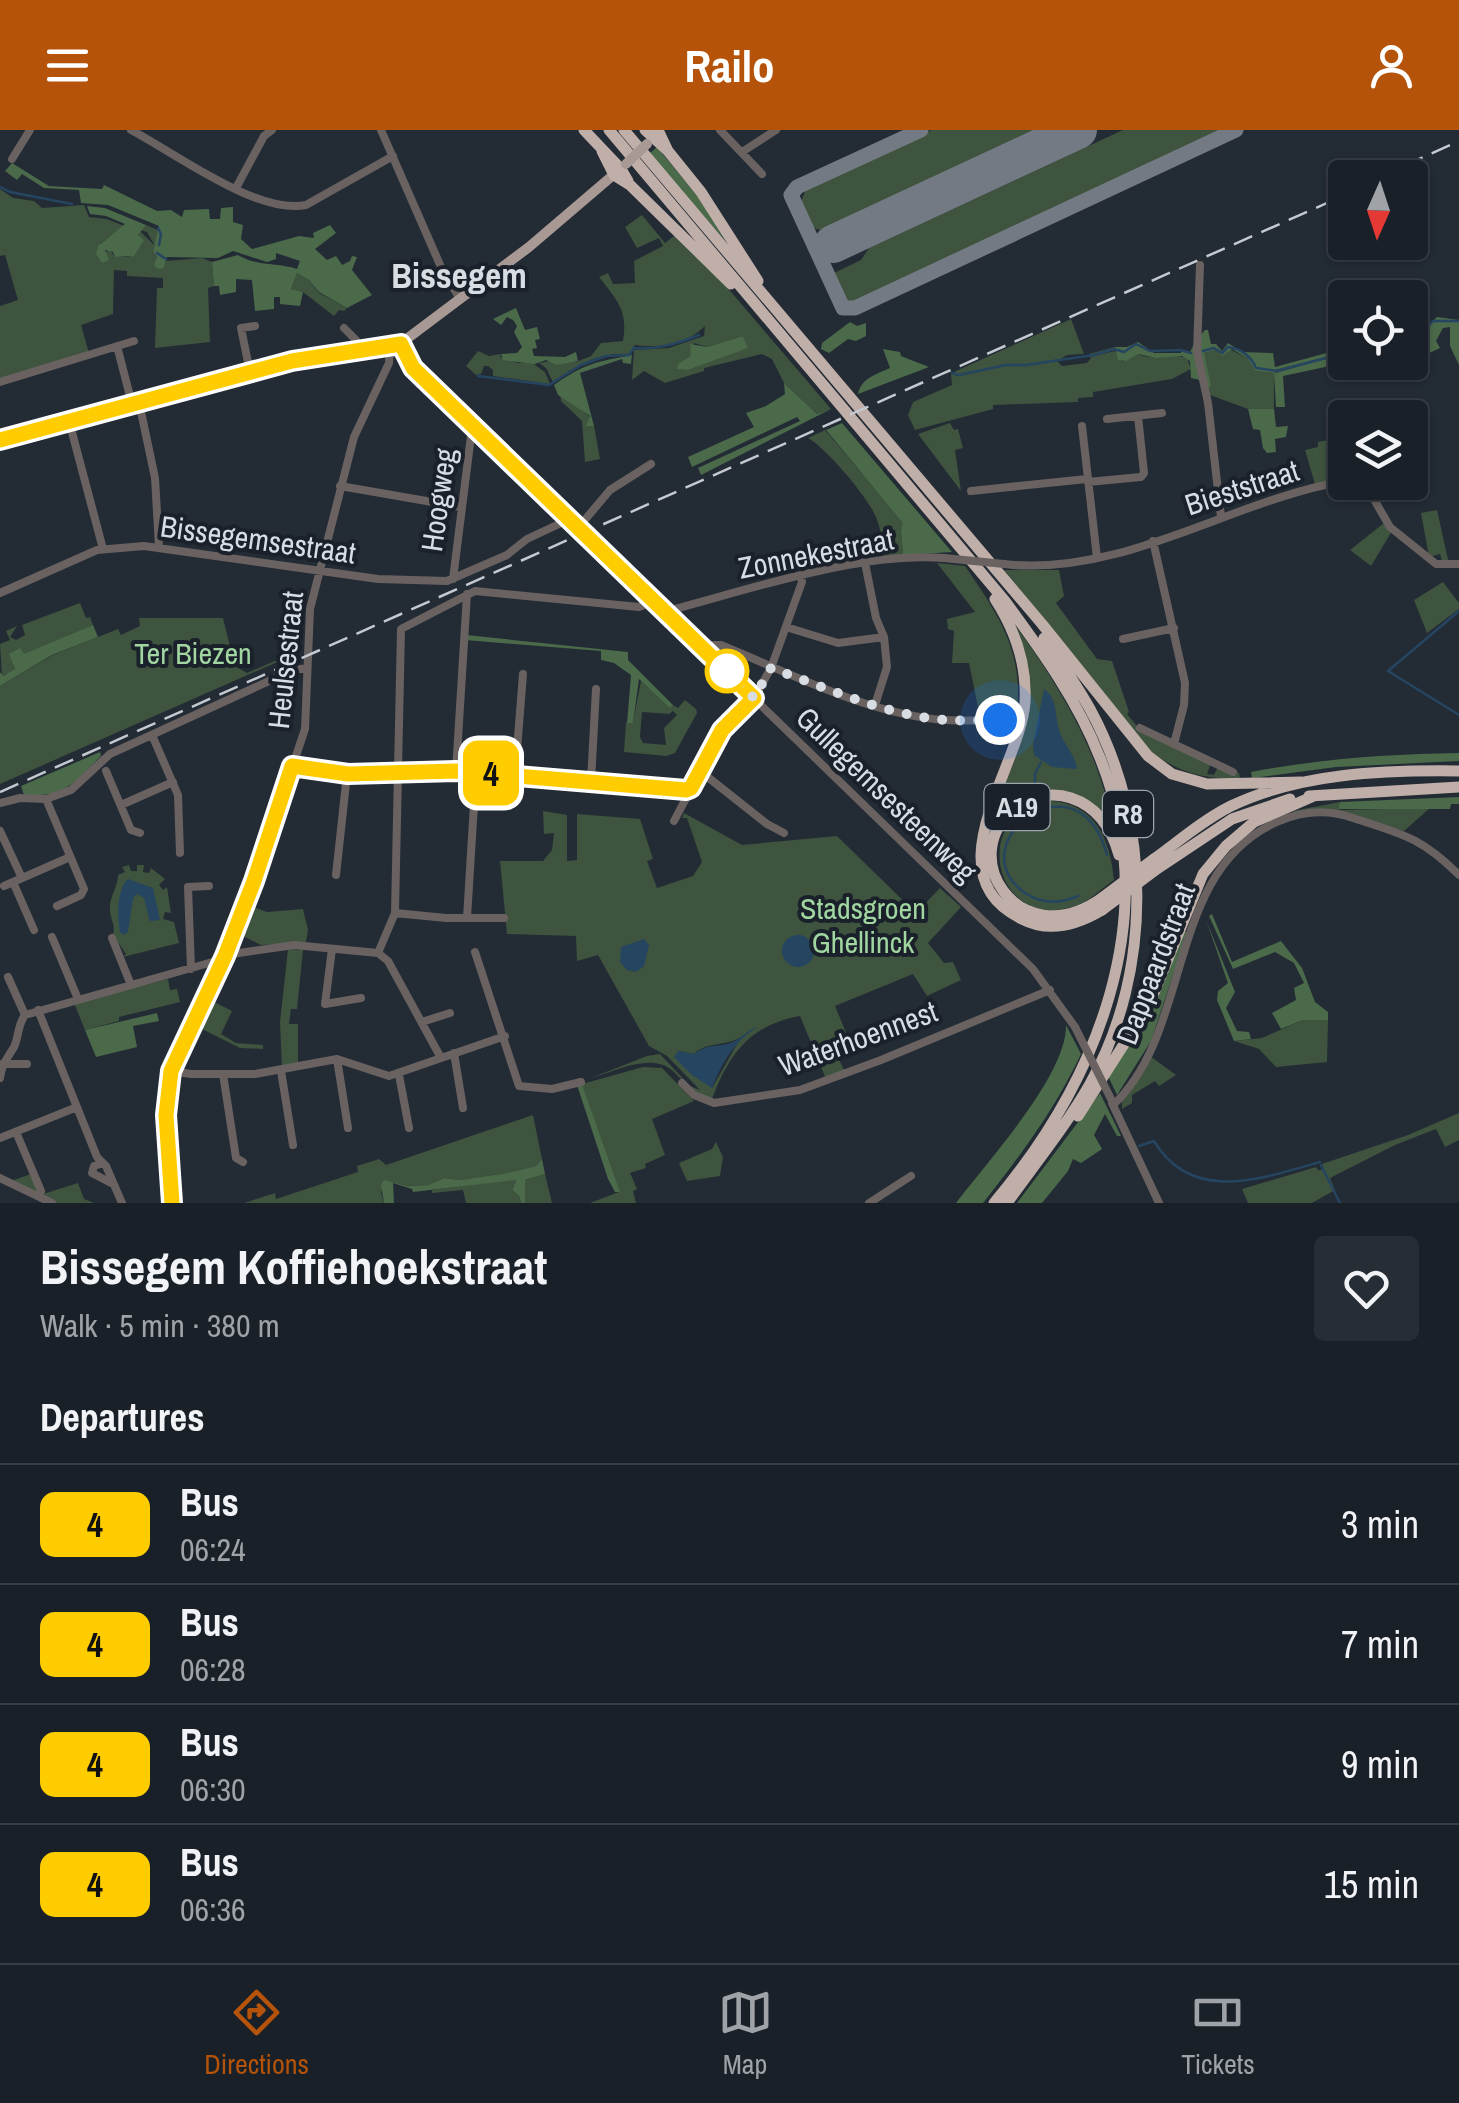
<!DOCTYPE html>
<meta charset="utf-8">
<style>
:root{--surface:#1a2028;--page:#272d34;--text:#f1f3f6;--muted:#9fa3a8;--line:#383e45;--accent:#b45309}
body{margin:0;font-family:"Archivo Narrow",sans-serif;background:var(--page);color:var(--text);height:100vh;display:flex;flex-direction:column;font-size:38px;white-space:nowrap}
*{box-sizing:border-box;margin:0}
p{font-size:32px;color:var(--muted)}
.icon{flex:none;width:55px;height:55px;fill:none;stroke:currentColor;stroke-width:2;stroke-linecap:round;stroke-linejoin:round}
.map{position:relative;height:1073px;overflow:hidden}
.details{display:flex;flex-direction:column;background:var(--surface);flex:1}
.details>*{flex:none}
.badge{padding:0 20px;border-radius:15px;font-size:35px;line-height:65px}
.needle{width:65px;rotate:183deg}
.fabs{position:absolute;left:1328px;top:30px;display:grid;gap:20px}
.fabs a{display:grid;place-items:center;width:100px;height:100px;border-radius:10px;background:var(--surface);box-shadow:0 2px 8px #0004,0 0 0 2px var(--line);font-size:50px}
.you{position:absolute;width:50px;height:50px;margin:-25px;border:8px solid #fff;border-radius:50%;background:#1a73e8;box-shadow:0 0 0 15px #1a73e833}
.map>.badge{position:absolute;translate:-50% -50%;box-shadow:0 0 0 5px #fff}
h2{padding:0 40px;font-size:38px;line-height:90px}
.round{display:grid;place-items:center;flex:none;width:105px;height:105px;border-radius:10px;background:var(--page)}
.overview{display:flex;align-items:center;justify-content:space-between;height:170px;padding:0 40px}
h1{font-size:48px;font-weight:700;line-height:75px}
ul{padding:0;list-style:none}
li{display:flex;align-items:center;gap:30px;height:120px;padding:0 40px;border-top:2px solid var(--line)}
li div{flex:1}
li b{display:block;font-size:38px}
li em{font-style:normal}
li .badge{min-width:110px;font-weight:700;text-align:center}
header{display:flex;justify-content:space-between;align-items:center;height:130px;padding:0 40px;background:var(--accent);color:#fff;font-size:45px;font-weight:700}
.dock{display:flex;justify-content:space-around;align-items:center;height:140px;border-top:2px solid var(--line);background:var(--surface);font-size:28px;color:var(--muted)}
.dock a{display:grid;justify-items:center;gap:5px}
.dock .current{color:var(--accent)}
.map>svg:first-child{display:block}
.green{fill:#3e543e;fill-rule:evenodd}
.forest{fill:#4a6a4a}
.water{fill:#254561}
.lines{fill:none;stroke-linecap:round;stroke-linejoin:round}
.stream{stroke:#254561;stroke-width:2.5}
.taxiway{stroke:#747a83;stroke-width:15}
.runway{stroke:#747a83;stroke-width:38}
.minor{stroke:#696260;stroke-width:8}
.major{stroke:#a89995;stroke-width:10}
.highway{stroke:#c0afa9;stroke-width:11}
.rail{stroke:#c5cad1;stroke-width:2.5;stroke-dasharray:20 10;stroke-linecap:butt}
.minor-bridge{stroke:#696260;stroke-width:8}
.major-bridge{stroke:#a89995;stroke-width:10}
.highway-bridge{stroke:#c0afa9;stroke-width:11}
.line-casing{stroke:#fff;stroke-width:22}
.line{stroke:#fc0;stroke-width:15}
.walk{stroke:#d8dde3;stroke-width:10;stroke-dasharray:0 18}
.stop-dot{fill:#fff;stroke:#fc0;stroke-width:5}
.labels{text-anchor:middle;stroke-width:8;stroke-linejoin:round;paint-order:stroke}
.shield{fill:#1a212b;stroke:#9fa5ac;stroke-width:2.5}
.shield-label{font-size:28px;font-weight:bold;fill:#d8dde3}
.street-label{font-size:30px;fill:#d8dde3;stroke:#1a212b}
.park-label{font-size:30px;fill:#a1d6a1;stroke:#1a212b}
.quarter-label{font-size:35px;font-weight:bold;fill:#d8dde3;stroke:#1a212b}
</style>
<header><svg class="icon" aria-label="menu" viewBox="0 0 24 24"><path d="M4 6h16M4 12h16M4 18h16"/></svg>Railo<svg class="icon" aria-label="person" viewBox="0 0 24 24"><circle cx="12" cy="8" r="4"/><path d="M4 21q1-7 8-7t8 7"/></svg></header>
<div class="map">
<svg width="1459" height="1073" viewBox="0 0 1459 1073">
<rect width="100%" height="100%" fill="#232b35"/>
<path class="green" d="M932,0H1035L820,100L811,97L800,74L806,59Z
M1123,0H1225L855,173L845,171L832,144L861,130L869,118Z
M0,59L13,68L34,71L42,78L84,75L89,87L107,89L124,96L101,113L105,122L110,120L115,127H129L140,101L155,116L147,102L141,100L146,95L160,101L153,122L164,138L166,131L202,128L212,132L214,156L208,158L210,212L155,218L157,158H163V148L127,146V141L114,140L113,184L81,195L89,223L0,251V176L18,170L5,125L0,126Z
M642,85L665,113L674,106L726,156L831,279L817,284L784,253L772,229L762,224L704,238V241L665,253L644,241L632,250L634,220L669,218L704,206L705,196C687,214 660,219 635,215L629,224C599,222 577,235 553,252L546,238L539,233L550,231L558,235L574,229L576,232L591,226L601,213L623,211C628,181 618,171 599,147L608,143L613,154L635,153L634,131L663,116L659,108L637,118L625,97ZM743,206L747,218L688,240L694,213L707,217Z
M297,143L309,150L319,163L347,178L344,181L339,180L334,186L303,162L291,159Z
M1071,189L1084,224L1067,225L1057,231L1062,236L1087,233L1091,228L1089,224L1115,217V220L1094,226L1115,221L1122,231L1138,224C1153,232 1171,222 1187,228L1191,239L1172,249L1093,262V267L1078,268V272L993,275V279L915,300L908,285L913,272L952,255L951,244L958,246L954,242Z
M1229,219L1247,228L1255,241L1274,243V279H1248L1210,265L1203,223L1218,220L1222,225Z
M478,221L489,226L501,224L500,227L518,233L531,232L545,242L550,254L493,246V240L488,236H484L481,244L476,245L466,236Z
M560,263L590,287L587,296H594L600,329L585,332L582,291L561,271Z
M950,293L954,300L958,299L963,318L955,320L961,361L918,304Z
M825,300L904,393L901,401L903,425L884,428C882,412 881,395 873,381C862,361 827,319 808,308Z
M1334,309L1339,349L1315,354L1305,320L1318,317V312Z
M1437,380L1449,434L1442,431L1440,424L1429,427L1421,383Z
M1384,393L1392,401L1371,436L1350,420Z
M937,433L965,436C1002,490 1027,527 1015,595L980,587L969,533H952L954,501L948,499L947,489L975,482Z
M1004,440H1059L1064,466L1056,473L1097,529L1112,531L1129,582L1127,584L1141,601L1211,633L1207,644L1214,645L1218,637L1239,643L1240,649C1204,649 1179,643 1150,621Z
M1443,452L1459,473V479L1427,503L1414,470Z
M80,473L86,488L90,487L93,495L24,525L10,524L15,540L2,546L0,514L10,510L6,501L17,496L10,507L16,510L25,505L22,495Z
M139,488H223L235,536L247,543L291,524L289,520L300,522L0,654V556L53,525L118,499L121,505L140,496Z
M1015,495C1060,557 1099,620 1113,697L1088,670L1022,668L997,691L988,718C988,692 998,668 1009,644C1031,592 1036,548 1015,495Z
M641,551L670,577L673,575L678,578L685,570L696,579L697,583L675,623L666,626L624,622L626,592H633ZM673,581L677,585L664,598L666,615L643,613L640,607L642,582L669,584Z
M1048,671C1095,672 1110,709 1114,750C1099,760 1088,774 1068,778C994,797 969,685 1048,671Z
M1340,672L1338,679L1341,680L1430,678L1404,701L1340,681L1293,683V681Z
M543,681L567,685V731L577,730V684L640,689L653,729L647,731L657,758L693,746L702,732L687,688H682L684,683L742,715L837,706L916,783L940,758L961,777L928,813L944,833L953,832L961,850L927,866L913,844L835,876L850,912L834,919L845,942L826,949L800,886C750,895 729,924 712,969C695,964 686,954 674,942C653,921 616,941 591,948L647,926L660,924L690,956L700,960L667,926L649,916L598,825L577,831L576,806L507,804L500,731H543L552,720L554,703L544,704ZM741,907L712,958L678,921L694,924C707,911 725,917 741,907Z
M129,735L131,741H137V735H144L143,742L149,743L151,738L165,749L159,755L163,760L167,757L171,783L165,782L163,789L174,792L179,813L123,827L126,824L113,805C116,794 110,790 110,779C109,767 118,757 118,745L125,742L122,737Z
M248,775L267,782L303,779L308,800L306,812L261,815L237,803Z
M288,819L303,820L297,879H291L289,894H298V934L282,938L280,892Z
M168,849L170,860L177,859L180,872L119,887V891L85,900L74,873Z
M210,870L232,881L221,904L236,913L263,915V919L240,918L198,897Z
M1303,890H1328L1327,932L1276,937L1259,919L1234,911L1262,908Z
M1150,926L1176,945L1159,956L1155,951L1132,965V973L1122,979V970Z
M643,937L662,938L694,971L652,989L665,1025L645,1034L646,1038L630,1043L637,1059L633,1061L636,1073H590L619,1062L582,954Z
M1459,983V1010L1445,1017L1436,999L1395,1015L1330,1048L1335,1060L1312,1073H1248L1242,1059L1316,1037L1318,1040H1324L1322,1034L1408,1005Z
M533,985L542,1029L536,1036L507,1043L459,1050L444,1048L428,1055L407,1056L384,1051L381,1063L384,1073H244L275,1063L276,1069L358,1042L357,1036L379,1029L386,1035Z
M716,1012L723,1027L720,1046L687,1051L679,1033L712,1019Z
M31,1044L43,1064L78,1053L84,1069L94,1073H56L11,1051Z
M545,1044L552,1073H525V1050Z
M516,1049L512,1060L519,1066L521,1073H466L463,1060L432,1063V1060Z"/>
<path class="forest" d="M657,17L707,78L737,124L649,24Z
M12,33L49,56L102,59L104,55L157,81L171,80L182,87L184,80L209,79L210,89H220L221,78L233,77V92L243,95L241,109L252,119L299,106L314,108L313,103L330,95L336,103L315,119L327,130L336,126L342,135L350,131L352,126L357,127L352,140L372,165L347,178L319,162L309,150L297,143L291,159L303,162L300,176L280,174V167H274V179L255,181L252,150L236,149V162L220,165L219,156H214L212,132L238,125C259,137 275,132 297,139L300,131L276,123V129L267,132L233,121L218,128L167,127L164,138L158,139L154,135L157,127L153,122L159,96L108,75L81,73L79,60L44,58L22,44L17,50L5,41Z
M87,76L105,78L146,95L138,105L144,110L134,126L115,127L113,122L105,120L109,130L102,133L96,124L98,116L125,94L106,86L90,84Z
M516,178L525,200L537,197L540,209L535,210L537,218L532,219L534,226L565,227L576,222L578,231L557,235L546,230L535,234L503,230L501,224L517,223L522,217L514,202L517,196L513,190L507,187L501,195L493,189Z
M1437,187L1459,190V235L1450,216V197L1443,198L1436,211L1440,218L1414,230L1410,226L1418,206Z
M850,192L857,196L866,193V206L856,211L848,209L829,223L821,219L822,213Z
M1205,200H1208L1211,214H1216L1222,221L1228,213L1242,222L1273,223L1275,237L1345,218V222L1275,240V243L1345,223L1344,233L1283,246L1285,277H1276L1274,243L1255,241L1247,228L1232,219L1222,226L1217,220L1204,223L1211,256L1208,257L1200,224V206Z
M743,206L748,218L688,240L677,239L678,234L691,226L690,214L707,217Z
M1138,212L1154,223H1181L1182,220L1190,222L1195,212L1200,250L1191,248L1190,231L1182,226L1156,228L1138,224L1126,231L1118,230L1115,217H1127Z
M883,219L900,222L901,226L929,237L858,264C861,248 877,244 890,238Z
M632,225L631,234L623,233L622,229L580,243L594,296H586L590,286L558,265L554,255C585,233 596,232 632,225Z
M784,253L817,284L831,279L701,345L698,338L800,291L797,287L692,337L688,327L754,297L746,283L766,276L785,264Z
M1248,279H1274L1276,297L1288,296L1286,307L1275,309L1276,322L1267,323L1263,318L1260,300L1253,299Z
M842,293L952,422L903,425L901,401L903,393L826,300Z
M93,495L98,507L52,525L0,556V542L3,546L15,539L9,524L20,518L24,524Z
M466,505L628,522V530L673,575L670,578L639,549L633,593H627L631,545L614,533L601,530V521L465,510Z
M100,622L101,626C75,652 65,668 24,665L21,656Z
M1459,623V631L1336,637L1252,648L1251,642C1320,629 1388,624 1459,623Z
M1459,667V674H1451L1450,679H1338L1340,672Z
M1212,784L1232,832L1281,811L1302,838L1315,872L1328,882V890H1303L1281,899L1272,883L1296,870L1294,858L1304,853L1294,833L1275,822L1233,839L1209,786Z
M1206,790L1235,862L1226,878L1237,901L1249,902L1251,909L1234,911L1217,870L1218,861L1228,853Z
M1183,800L1187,803L1151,911L1117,965L1108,946Z
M157,883L159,891L133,896L137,917L96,927L85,900Z
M1066,895L1081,924C1055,979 1021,1025 983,1073H956C987,1032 1067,945 1066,895Z
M582,954L620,1062H615L608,1049L577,955Z
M1100,963L1121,1006H1117L1105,984L1094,1005L1102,1019L1081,1033L1073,1029L1068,1041L1042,1073H1017Z
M542,1029L545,1044L525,1050V1073H521L519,1066L512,1060L516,1050L413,1062L412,1059L393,1053L394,1073H384L381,1055L384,1050L407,1056L428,1055L444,1048L459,1050L507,1043L536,1036Z"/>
<path class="water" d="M1044,559C1059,570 1054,587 1060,603C1066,617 1075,625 1077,639L1052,637L1034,625L1033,615Z
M128,749L153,758L160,790L150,791L144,768L137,764L133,768L128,802L123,805L120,802C117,786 117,759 128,749Z
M782 821a16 16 0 1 1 32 0a16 16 0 1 1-32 0Z
M644,809L649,815L644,836L636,842L627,840L620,832L621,817Z
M758,897C735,910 722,933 712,958L692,945L674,927L678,921L694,924C712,911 720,919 735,911C744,906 747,900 758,897Z"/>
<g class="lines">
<path class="stream" d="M0,57L10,62L72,74
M158,98L161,104L159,115
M157,123L166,129
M1203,221L1214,218L1222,223L1228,217C1240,218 1251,226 1256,238L1277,241L1345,223
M1410,225L1420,206L1433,191H1459
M1394,232H1404
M952,243L959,245L1006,235H1026L1094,225L1114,219L1124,222L1136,214L1150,221L1180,220L1191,223
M478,246L549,255L581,235L606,226L629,225L634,218C657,220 676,214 699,205
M1459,481L1388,541L1459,585
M1035,654V644L1041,632
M1078,766C1060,774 1042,774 1025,763C956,714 1078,618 1107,725
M1139,1016L1154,1011C1191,1073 1258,1050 1320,1032
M1321,1035L1340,1073"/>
<path class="taxiway" d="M921,0L797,57L791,65L843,178H855L1236,0"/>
<path class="runway" d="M833,114L1078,0"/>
<path class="minor" d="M131,0C175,23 257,85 306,75L393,26
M381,0L441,137L460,169
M720,0L762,44
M742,22L776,0
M12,29L30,0
M236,58L264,6L272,0
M1200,135L1197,222L1208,273L1221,387
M344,198L356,210L358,222
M401,214L416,241L1033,839L1075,897
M117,216L132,274
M250,242L241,198L255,196
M0,252L134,211
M139,272L155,348L159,417
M1107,289L1162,283
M69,291L103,419
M1082,296L1097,428
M1088,352L1141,347L1144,343L1138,286
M1364,352L1390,397L1436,434H1459
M340,356L461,377
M971,361L1087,349
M578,398L610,360L651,334
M1153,411L1185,553L1184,575L1174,614
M865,433L876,488L884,507L887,537L875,575
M1014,435C1130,443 1233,370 1345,351
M453,449L471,306L474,298
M0,463L97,420L144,416L378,449L447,451L507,425L527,409L559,394L567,387
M667,484L671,480C751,459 862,421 944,428
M786,497L838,513L884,507
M1123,509L1174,498
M706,520L714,515H721C792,544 867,584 945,590C963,591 982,590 1000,590
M1140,598L1233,642
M152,605L178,665L180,723
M292,637L347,644L456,641L691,658
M106,641L131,700L140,703
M456,641L467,464
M700,641L767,694L784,703
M515,645L523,544
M591,651L596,559
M46,669L84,759L81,765L57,776
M0,673L20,668L46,669L71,660L110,624L293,540L307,538
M121,675L173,652
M674,691L722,600L754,568L771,538L802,452L801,446
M0,701L22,748
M336,745L347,644
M13,752L34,800
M4,756L70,727
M395,783L446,788H504
M467,788L476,642
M52,807L78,869
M112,808L131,855
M332,819L325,874L361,868
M475,822L519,956L552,959L581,952
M378,823L395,783L401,499L475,461L639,477L653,471
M225,825L294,815L378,823L388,831L441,928
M191,839L188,757L209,756
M8,847L25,885
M38,880L97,1027L106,1036L122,1073
M422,892L450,883
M454,923L463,978
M337,929L348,998
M2,934H27
M171,941L191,944H255L337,929L389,946L505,906
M281,941L293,1015
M223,944L236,1028L243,1032
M399,945L409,998
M0,948C3,931 6,931 14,917C19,907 17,896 25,885L216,831L222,833
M682,953L694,965L714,973L800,960L881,930L1050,860
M1112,973L1159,1073
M1113,975C1194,900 1165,739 1279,691C1303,681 1328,679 1353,688C1402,704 1421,707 1459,745
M16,1002L41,1061
M0,1008L77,977
M103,1033L94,1036L92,1043L113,1054
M0,1048L52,1073
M172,1073L166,985L171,941L222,833L254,751L305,599L310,479L354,307L389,233L390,218
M869,1073L911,1046"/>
<path class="major" d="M0,310L292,231L396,217L529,117L618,41"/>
<path class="highway" d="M584,0L621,39L628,51
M609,0L1005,471C1041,520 1078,571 1100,628C1164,786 1098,950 994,1073
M624,0L1042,494L1148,626L1172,644L1207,654L1302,652
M645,0L668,21L701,62L758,151
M658,0L668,21
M602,21L614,45L630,55L731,154
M995,469C1015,500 1027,535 1025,572C1021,636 930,745 1022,789C1049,803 1077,795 1102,780
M1309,666L1459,657
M1154,729C1179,711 1203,690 1231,676C1300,643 1383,640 1459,641
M1154,741L1232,689L1290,669
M1102,768C1017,828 951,720 1020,675C1035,665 1054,662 1071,668C1098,677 1112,699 1119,725
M1078,986L1149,875L1203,744L1226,716L1254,692L1314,666
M1007,1073C1035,1034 1066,996 1090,954C1153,840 1152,693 1090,579C1076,554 1060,531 1044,508"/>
<path class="rail" d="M1377,48L1459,11
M0,662L1345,65"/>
<path class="minor-bridge" d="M944,428L1014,435
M1075,897L1111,969"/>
<path class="major-bridge" d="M626,34L647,14"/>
<path class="highway-bridge" d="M1102,768L1154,729
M1102,780L1154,741"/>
</g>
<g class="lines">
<g class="line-casing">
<path id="line" d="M0,310L292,231L401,214L413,238L754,568L722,600L691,658L686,660L456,641L348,644L292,636L254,751L225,826L171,941L166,985L172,1073"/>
</g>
<use href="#line" class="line"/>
<path class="walk" d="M727,541L754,568L771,538C827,558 885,585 945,590C963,591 981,590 1000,590"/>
</g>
<circle class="stop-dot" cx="727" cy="541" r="20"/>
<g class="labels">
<g class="shield">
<rect x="984.5" y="654" width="65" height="46" rx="8"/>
<rect x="1103" y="661" width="50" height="46" rx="8"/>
</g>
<g class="shield-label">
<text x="1017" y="687">A19</text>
<text x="1128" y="694">R8</text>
</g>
<g class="street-label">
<text transform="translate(1242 358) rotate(-18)" y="10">Bieststraat</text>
<text transform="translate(439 370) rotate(-82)" y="10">Hoogweg</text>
<text transform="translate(258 410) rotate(8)" y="10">Bissegemsestraat</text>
<text transform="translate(816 424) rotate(-11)" y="10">Zonnekestraat</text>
<text transform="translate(286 530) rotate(-84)" y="10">Heulsestraat</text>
<text transform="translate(886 665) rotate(44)" y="10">Gullegemsesteenweg</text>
<text transform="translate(1156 834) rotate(-69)" y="10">Dappaardstraat</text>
<text transform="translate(858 909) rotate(-20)" y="10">Waterhoennest</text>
</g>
<g class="park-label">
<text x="193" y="534">Ter Biezen</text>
<text x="863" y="789">Stadsgroen<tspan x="863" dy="34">Ghellinck</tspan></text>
</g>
<g class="quarter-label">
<text x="459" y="158">Bissegem</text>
</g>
</g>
</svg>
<div class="fabs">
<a><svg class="needle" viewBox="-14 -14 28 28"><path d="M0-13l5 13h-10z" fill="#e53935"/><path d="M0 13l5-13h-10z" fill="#9fa3a8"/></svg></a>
<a><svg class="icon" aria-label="locate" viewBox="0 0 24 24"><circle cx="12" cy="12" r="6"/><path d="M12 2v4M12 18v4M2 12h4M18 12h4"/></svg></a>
<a><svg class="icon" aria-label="layers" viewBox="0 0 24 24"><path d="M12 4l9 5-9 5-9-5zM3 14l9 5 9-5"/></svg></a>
</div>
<div class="you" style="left:1000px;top:590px"></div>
<b class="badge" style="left:491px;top:643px;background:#fc0;color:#111">4</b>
</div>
<section class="details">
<div class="overview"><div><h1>Bissegem Koffiehoekstraat</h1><p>Walk · 5 min · 380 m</p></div><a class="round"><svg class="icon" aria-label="heart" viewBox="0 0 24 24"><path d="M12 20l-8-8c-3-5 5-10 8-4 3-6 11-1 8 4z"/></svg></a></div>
<h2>Departures</h2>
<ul>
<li><span class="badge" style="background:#fc0;color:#111">4</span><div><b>Bus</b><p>06:24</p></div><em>3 min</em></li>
<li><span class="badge" style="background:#fc0;color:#111">4</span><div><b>Bus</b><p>06:28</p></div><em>7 min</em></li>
<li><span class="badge" style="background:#fc0;color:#111">4</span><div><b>Bus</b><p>06:30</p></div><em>9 min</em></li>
<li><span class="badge" style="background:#fc0;color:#111">4</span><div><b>Bus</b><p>06:36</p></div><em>15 min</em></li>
</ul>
</section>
<nav class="dock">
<a class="current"><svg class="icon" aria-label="directions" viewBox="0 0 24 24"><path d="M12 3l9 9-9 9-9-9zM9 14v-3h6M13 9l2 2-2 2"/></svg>Directions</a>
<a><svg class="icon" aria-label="map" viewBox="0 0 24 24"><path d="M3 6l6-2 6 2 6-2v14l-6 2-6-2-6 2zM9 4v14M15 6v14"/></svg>Map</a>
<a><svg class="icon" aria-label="tickets" viewBox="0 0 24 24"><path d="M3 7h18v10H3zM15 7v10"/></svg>Tickets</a>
</nav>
